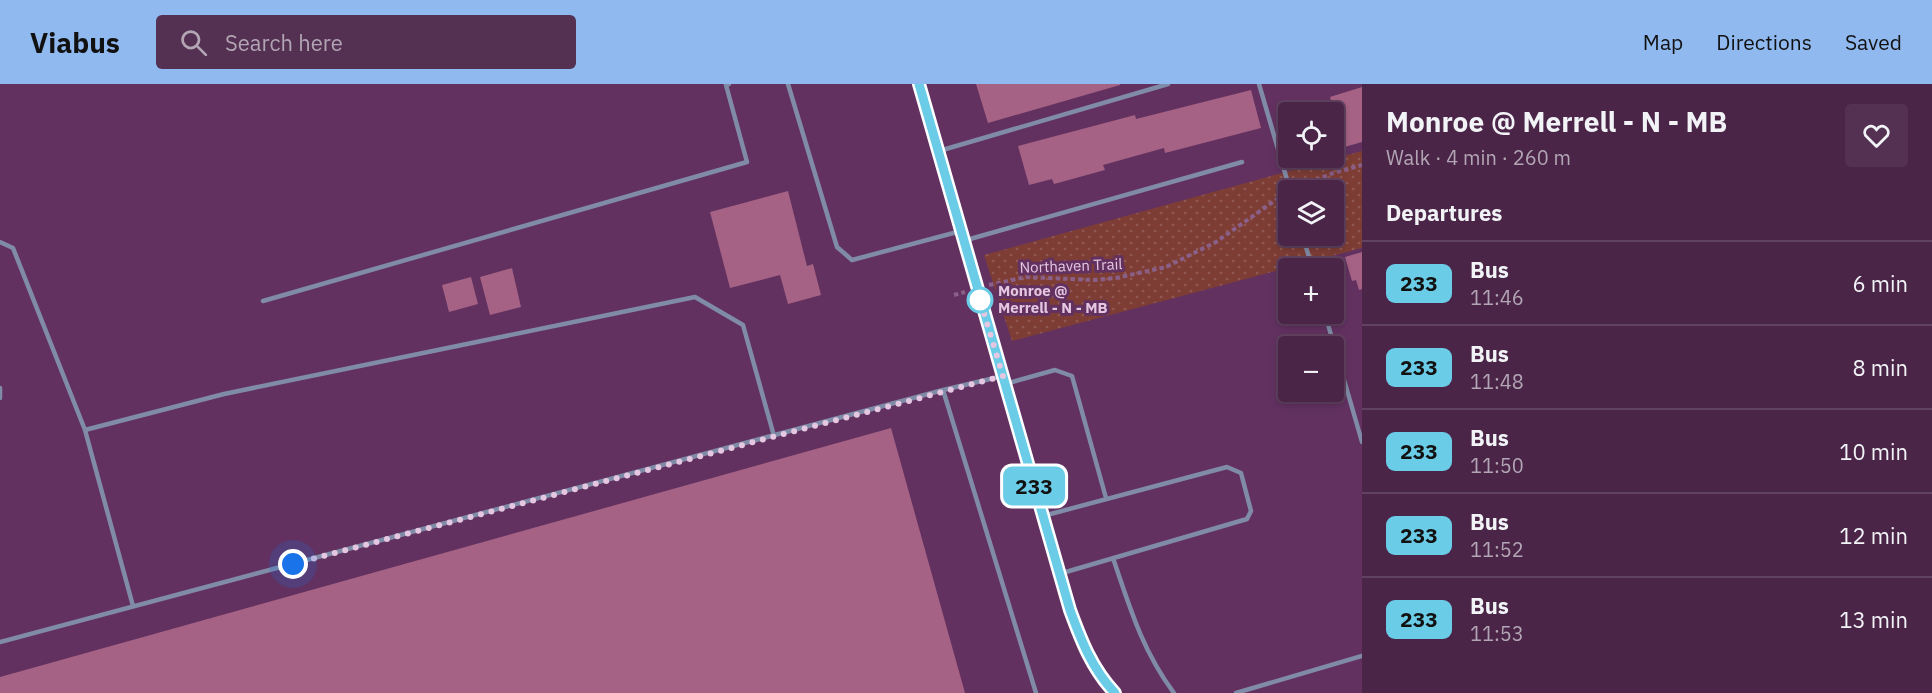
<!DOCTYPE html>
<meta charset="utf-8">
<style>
:root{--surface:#4a2548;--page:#543152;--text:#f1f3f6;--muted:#b2a5b4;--line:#614260;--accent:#90b9f0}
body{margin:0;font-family:"IBM Plex Sans",sans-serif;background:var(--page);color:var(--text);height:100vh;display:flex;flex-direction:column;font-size:22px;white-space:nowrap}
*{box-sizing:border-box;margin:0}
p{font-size:20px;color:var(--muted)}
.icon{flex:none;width:33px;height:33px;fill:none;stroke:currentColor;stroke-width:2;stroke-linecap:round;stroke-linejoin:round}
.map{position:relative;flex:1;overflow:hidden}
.panel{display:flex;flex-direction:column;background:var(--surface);width:570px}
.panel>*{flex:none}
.badge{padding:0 12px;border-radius:9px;font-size:21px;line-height:39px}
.fabs{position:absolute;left:1278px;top:18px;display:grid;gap:12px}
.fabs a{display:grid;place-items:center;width:66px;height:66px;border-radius:6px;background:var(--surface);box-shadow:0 3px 9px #0003,0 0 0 2px var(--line);font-size:30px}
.you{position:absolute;width:30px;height:30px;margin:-15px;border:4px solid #fff;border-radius:50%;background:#1a73e8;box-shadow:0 0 0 9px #1a73e833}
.map>.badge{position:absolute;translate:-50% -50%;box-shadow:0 0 0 3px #fff}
h2{padding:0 24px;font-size:22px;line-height:54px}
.round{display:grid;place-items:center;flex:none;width:63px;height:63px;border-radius:6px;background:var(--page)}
.headline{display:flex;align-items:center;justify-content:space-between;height:102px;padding:0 24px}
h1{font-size:28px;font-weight:700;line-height:45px}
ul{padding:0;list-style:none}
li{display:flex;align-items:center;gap:18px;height:84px;padding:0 24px;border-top:2px solid var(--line)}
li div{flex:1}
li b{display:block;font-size:22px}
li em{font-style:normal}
li .badge{min-width:66px;font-weight:700;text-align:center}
header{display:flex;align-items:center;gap:36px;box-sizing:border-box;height:84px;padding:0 30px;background:var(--accent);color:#111}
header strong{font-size:28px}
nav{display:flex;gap:33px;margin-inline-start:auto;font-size:21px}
.search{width:420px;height:54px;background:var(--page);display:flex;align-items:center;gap:15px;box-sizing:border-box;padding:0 21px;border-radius:6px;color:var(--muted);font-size:22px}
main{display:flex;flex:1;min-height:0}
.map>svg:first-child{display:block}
.park{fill:url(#park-dots);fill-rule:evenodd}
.building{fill:#a56284}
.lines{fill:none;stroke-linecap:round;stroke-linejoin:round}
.path{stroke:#8a5f88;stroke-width:4;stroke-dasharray:4.5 3;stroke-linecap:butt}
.service{stroke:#808ba7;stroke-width:4.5}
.minor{stroke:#808ba7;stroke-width:6}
.line-casing{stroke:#fff;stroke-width:14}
.line{stroke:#6bcce7;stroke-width:9}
.walk{stroke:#e5c7e2;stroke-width:6;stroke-dasharray:0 10.8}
.stop-dot{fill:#fff;stroke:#6bcce7;stroke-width:3}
.labels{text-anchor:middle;stroke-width:6;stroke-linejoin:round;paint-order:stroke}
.street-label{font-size:15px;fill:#e5c7e2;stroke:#623160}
.stop-label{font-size:15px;font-weight:bold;fill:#e5c7e2;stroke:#623160;text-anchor:start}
</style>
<header>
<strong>Viabus</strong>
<div class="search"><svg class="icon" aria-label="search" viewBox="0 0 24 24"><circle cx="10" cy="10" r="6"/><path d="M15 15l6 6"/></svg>Search here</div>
<nav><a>Map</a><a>Directions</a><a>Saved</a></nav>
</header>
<main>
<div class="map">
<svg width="1362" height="609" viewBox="0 0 1362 609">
<defs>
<pattern id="park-dots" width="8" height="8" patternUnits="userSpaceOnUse" patternTransform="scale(1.5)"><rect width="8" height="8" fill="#7d3d35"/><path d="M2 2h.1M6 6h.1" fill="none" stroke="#8f5852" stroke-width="1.8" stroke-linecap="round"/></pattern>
</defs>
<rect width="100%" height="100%" fill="#623160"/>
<path class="park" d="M1362,67V164L1012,257L984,171ZM1288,106H1334V152H1288Z"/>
<path class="building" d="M976,0H1120V1L988,39Z
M1362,3V58L1334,66V27L1330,13Z
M1251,6L1261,44L1165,69L1164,64L1146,69L1103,81L1105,86L1054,100L1052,95L1029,101L1018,62L1135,31L1136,35Z
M788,107L807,182L813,180L821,211L788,220L780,191L730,204L710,128Z
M1362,168V205L1359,206L1356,196L1352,197L1345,173Z
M512,184L521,223L490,231L480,193Z
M471,193L478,220L449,228L442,201Z
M891,344L965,609H0V593Z"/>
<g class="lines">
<path class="path" d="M1302,102L1333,89L1362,81
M989,201L1026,193L1094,196L1116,194L1166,183L1216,158L1280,113
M954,211L965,208"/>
<path class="service" d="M788,0L837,163L852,176L961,147
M1259,0L1290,106
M939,67L1168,0
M1303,152L1312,184
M963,157L1242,78
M0,158L13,164L85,346
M263,217L747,78L726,1L729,0
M1325,230L1362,358
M1005,300L1055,286L1072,292L1106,414
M0,304V314
M943,306L1003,292
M1043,432L1227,383L1241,389L1251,427L1247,435L1059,490
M1113,474C1130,524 1142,566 1174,609
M133,522L85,346L224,310L695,213L743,241L774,352
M0,558L943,306L1036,609
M1236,609L1362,572"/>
<path class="minor" d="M919,0L1069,526C1081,556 1092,585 1115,609"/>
</g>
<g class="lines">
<g class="line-casing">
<path id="line" d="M919,0L1070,526C1081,556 1092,585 1115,609"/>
</g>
<use href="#line" class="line"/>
<path class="walk" d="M293,480L1003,292L980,216"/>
</g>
<circle class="stop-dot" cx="980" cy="216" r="12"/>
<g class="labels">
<g class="street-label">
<text transform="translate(1071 182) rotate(-2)" y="5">Northaven Trail</text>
</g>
<g class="stop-label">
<text x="998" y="212">Monroe @<tspan x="998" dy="17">Merrell - N - MB</tspan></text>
</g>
</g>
</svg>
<div class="fabs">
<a><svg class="icon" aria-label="locate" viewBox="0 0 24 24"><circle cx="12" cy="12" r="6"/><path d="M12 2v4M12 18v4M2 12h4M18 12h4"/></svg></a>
<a><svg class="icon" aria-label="layers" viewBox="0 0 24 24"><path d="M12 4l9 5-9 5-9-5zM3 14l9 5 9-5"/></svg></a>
<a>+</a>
<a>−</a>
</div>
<div class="you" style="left:293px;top:480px"></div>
<b class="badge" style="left:1034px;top:402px;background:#6bcce7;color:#111">233</b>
</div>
<section class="panel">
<div class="headline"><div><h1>Monroe @ Merrell - N - MB</h1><p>Walk · 4 min · 260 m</p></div><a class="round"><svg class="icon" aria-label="heart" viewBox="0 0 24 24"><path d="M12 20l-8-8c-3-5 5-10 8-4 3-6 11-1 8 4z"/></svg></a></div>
<h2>Departures</h2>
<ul>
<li><span class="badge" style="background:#6bcce7;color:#111">233</span><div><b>Bus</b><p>11:46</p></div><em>6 min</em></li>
<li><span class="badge" style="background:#6bcce7;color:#111">233</span><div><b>Bus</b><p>11:48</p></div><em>8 min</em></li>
<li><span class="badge" style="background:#6bcce7;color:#111">233</span><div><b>Bus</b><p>11:50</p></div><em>10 min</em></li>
<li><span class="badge" style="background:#6bcce7;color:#111">233</span><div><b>Bus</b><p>11:52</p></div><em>12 min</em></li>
<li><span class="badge" style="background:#6bcce7;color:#111">233</span><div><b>Bus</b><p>11:53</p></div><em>13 min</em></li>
</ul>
</section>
</main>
